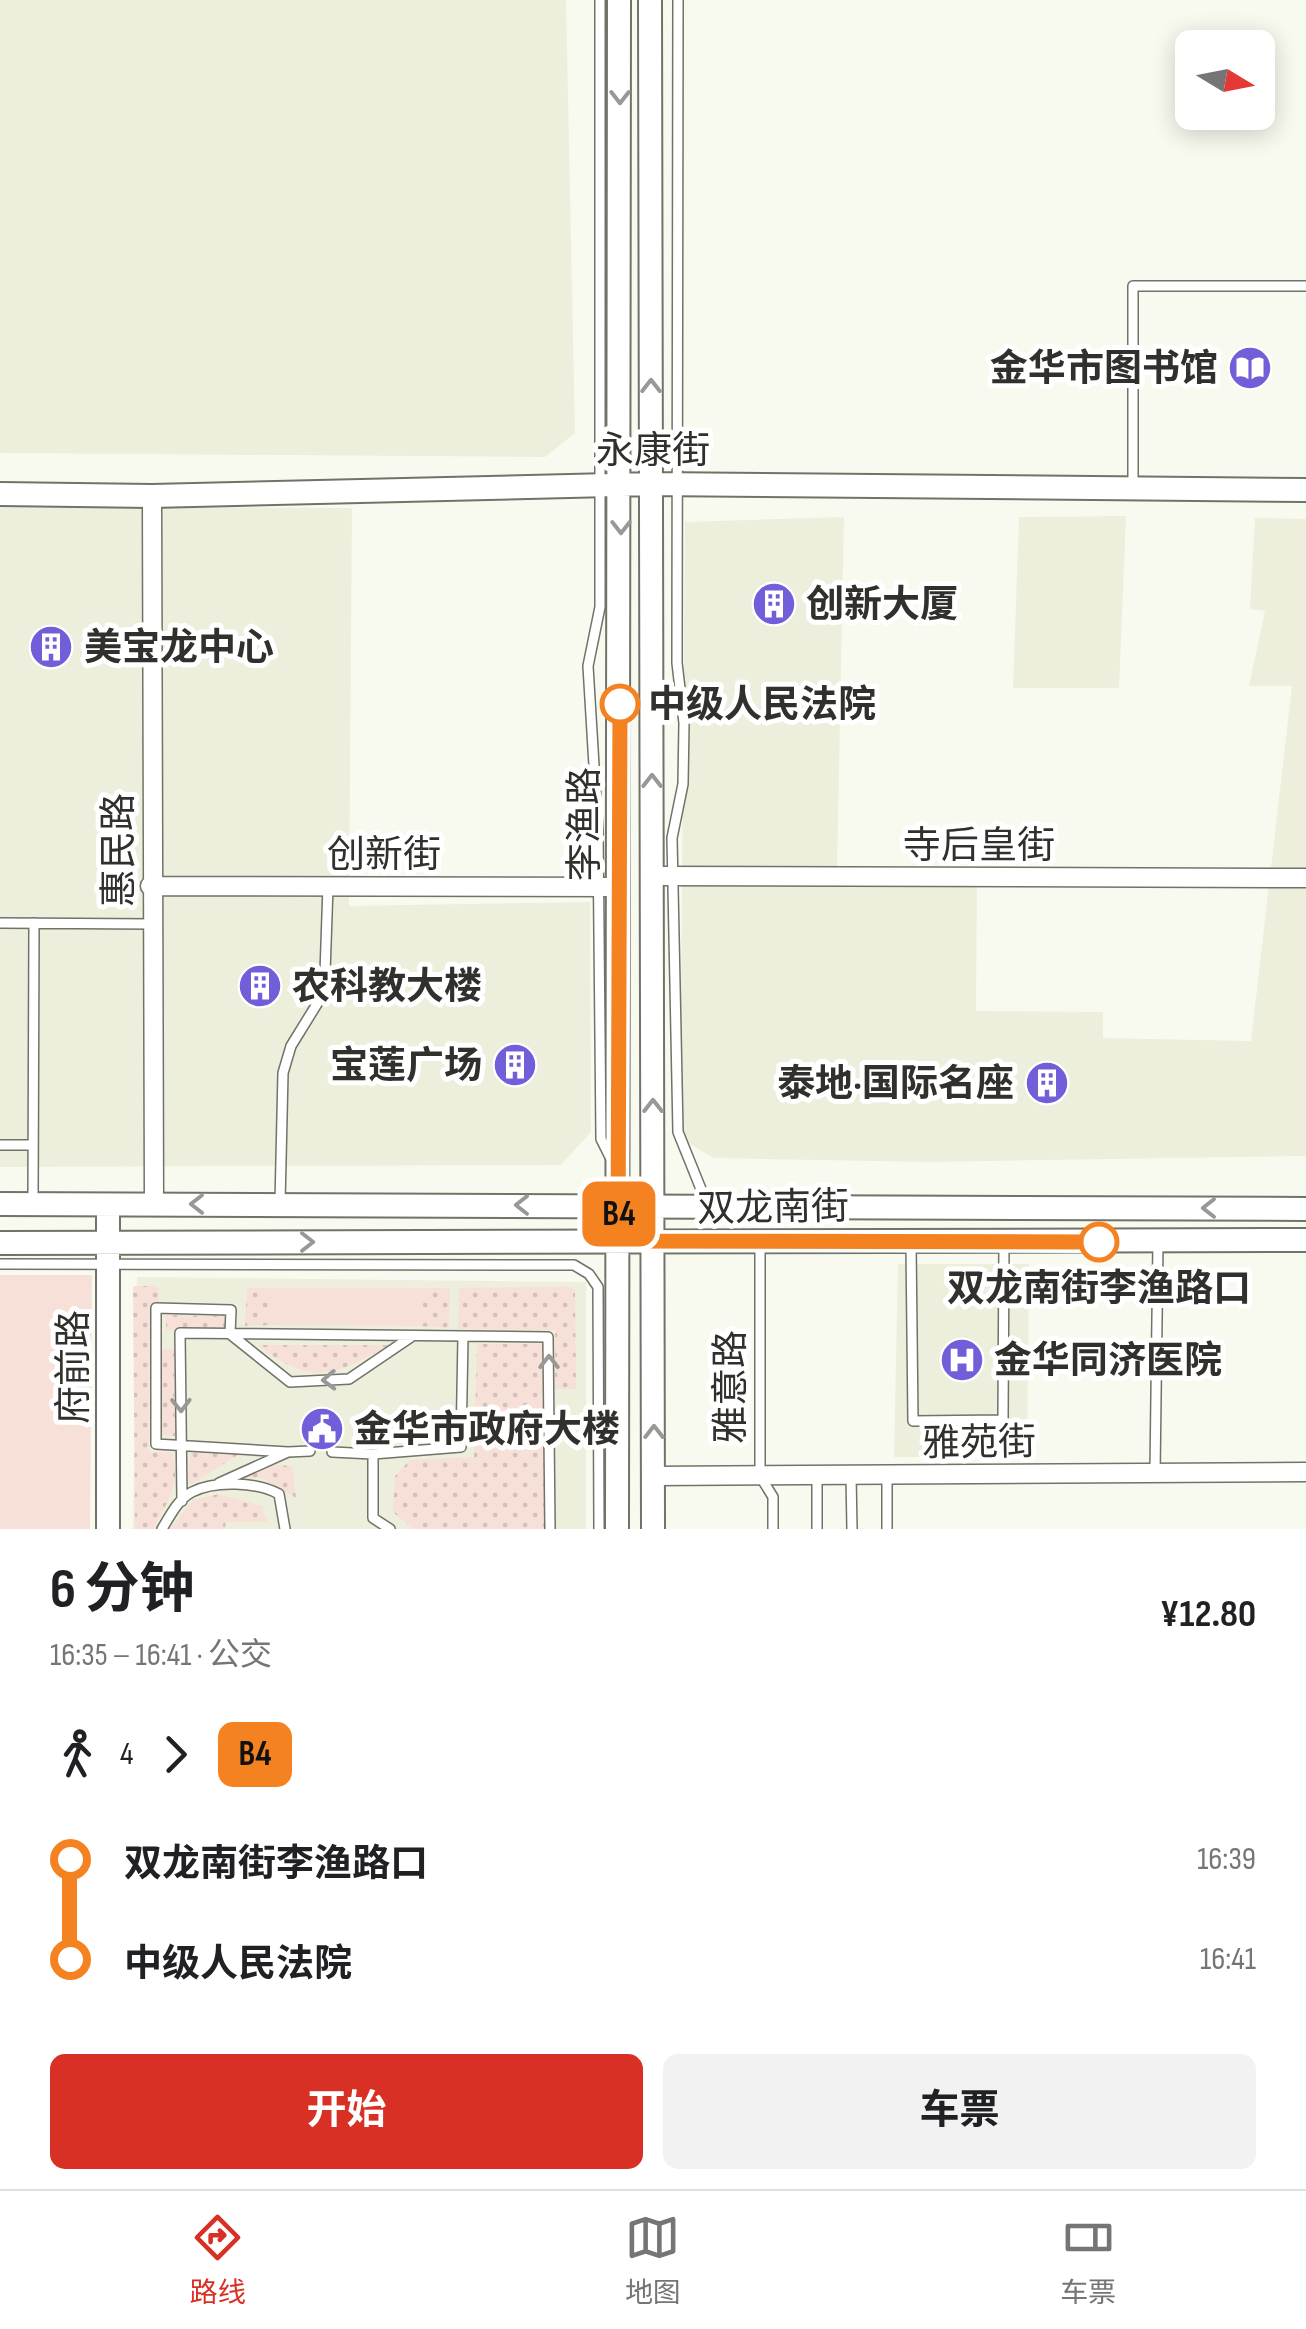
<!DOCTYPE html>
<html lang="zh">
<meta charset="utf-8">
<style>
:root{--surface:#fff;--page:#f2f2f2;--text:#202124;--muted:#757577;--line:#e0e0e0;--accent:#d93025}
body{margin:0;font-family:"Sofia Sans Condensed","Noto Sans SC",sans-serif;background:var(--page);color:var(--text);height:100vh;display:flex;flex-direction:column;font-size:38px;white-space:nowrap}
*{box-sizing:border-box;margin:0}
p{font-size:32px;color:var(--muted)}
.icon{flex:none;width:55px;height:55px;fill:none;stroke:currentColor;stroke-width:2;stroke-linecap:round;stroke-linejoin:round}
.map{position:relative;height:1529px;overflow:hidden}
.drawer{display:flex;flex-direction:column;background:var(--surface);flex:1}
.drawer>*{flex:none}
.badge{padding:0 20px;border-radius:15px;font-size:35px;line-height:65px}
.needle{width:65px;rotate:100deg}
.controls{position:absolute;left:1175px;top:30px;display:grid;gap:20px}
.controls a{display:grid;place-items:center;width:100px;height:100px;border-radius:15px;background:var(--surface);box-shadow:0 5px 25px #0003;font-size:50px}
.map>.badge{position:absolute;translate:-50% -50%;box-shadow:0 0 0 5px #fff}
.legs{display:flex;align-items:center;gap:15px;height:110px;padding:0 50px;font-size:32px}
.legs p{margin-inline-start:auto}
.summary{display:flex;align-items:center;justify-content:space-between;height:170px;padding:0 50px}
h1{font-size:55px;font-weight:700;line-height:75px}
.primary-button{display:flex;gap:20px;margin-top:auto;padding:20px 50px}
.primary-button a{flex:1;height:115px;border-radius:15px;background:var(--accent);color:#fff;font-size:40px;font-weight:700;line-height:115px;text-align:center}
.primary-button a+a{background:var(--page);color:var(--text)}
ul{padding:0 50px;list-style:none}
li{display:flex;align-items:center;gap:35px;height:100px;font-size:38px}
li i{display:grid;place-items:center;width:15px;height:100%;margin:0 12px;background:currentColor}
li i::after{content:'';width:25px;height:25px;margin:-12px;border:8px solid;border-radius:50%;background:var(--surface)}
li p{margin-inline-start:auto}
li:first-child i{background:linear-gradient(#0000 50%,currentColor 0)}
li:last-child i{background:linear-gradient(currentColor 50%,#0000 0)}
.tabs{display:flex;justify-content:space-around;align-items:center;height:140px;border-top:2px solid var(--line);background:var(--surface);font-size:28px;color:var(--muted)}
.tabs a{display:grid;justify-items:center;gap:5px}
.tabs .on{color:var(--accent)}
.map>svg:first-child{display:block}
.built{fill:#edefdc}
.grass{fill:url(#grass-dots)}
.park{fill:#f7e0d7}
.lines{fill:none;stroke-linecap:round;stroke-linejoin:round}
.lane-casing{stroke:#717268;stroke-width:12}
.street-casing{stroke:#717268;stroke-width:21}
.secondary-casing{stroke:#717268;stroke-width:26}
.lane{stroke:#fff;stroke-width:9}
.street{stroke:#fff;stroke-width:18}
.secondary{stroke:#fff;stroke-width:22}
.oneway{stroke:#989896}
.line-1-casing{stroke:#fff;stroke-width:22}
.line-1{stroke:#f58220;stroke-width:15}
.stop-1-dot{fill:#fff;stroke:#f58220;stroke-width:5}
.labels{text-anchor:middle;stroke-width:10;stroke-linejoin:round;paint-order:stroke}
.poi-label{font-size:38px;font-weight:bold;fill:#30302c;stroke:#fff;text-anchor:start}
.street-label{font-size:38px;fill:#30302c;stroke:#fff}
.stop-label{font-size:38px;font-weight:bold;fill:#30302c;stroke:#fff;text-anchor:start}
</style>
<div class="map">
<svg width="1306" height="1529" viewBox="0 0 1306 1529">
<defs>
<pattern id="grass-dots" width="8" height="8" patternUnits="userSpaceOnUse" patternTransform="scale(2.5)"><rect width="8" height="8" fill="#f7e0d7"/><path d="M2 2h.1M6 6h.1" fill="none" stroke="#d4c0b9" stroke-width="1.8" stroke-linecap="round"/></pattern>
</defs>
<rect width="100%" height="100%" fill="#f9faef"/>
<path class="built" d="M0,0H566L575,433L545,457L0,453Z
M0,506L352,508L349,906L590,902L591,1132L561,1165L0,1167Z
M1126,516L1119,688H1013L1019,517Z
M844,517L837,873H977L976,1011L1103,1012V1038L1251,1041L1292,686H1249L1265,611L1250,609L1255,518L1306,519V1156L928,1162L713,1158L687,1142L680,1121L685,522Z
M898,1264H1029L1027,1457H894Z
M137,1277L586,1282V1529H133Z"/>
<path class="grass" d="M133,1286H158L159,1303L150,1305L149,1452L172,1453C182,1483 167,1503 153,1529H135Z
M570,1287L575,1290L576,1389H555V1330L458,1329L459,1288Z
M247,1288H269V1325L245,1326Z
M419,1288H450L449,1328L417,1326Z
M166,1315L226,1316V1329L166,1330Z
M477,1344H542L545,1529H413L393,1512L395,1476L410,1460L474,1457Z
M257,1345H388C334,1378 310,1385 257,1345Z
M161,1349H174L175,1436L162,1435Z
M450,1409L452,1421L441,1439L420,1438C422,1422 435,1412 450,1409Z
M190,1453L239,1454L193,1484L188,1483Z
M275,1465L292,1466L296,1498L261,1478L237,1479Z
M219,1494L262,1506L267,1522H226L225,1529H170L193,1500Z"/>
<path class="park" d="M0,1275H92L90,1529H0Z
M269,1288H419L417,1326L269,1325Z"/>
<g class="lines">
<g class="lane-casing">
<path id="lane" d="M600,0V607L588,666L598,832L601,1139L611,1159
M678,0L677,663L684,723L683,784L672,838L678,1132L707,1204
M1133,485V286H1306
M0,923L151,924
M0,1145H33
M33,1200L34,923
M280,1203L283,1073L291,1046L320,999L325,973L328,886
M760,1243V1476L773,1497V1529
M911,1244L913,1421L1003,1420L1004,1243
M0,1264L574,1265L589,1274L598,1287L599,1529
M288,1452L156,1444V1308L231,1310L230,1334L290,1382L349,1379L411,1337
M332,1452L373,1454V1518L390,1529
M373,1454L461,1447L463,1336
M1155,1473L1158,1242
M817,1475V1529
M851,1475L852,1529
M219,1483L288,1452L310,1451
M182,1501L180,1333L548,1337L550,1529
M162,1529C170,1516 178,1499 192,1492C215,1480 257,1482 279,1494L285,1529
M887,1529V1475"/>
</g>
<g class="street-casing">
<path id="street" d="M152,496L154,1204
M652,876L1306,878
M150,886L619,887
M653,1476L1306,1472"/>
</g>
<g class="secondary-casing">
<path id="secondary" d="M650,0L653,1529
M0,494L152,496L651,484L1306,490
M0,1204L1306,1209
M0,1243L1306,1240
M108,1529V1205
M617,1529L619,0"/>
</g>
<use href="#lane" class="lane"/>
<use href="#street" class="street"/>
<use href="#secondary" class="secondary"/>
</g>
<defs><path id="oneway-chevron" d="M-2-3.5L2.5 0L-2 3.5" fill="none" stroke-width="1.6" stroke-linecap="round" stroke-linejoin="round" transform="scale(2.5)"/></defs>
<g class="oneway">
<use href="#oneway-chevron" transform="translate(620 97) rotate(90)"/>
<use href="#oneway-chevron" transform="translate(651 386) rotate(-90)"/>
<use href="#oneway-chevron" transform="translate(621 527) rotate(90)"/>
<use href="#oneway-chevron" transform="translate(652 781) rotate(-90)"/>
<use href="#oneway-chevron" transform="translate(653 1106) rotate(-90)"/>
<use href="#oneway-chevron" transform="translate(197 1204) rotate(-180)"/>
<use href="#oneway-chevron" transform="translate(522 1205) rotate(-180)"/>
<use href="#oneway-chevron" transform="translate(1209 1208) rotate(-180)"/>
<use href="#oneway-chevron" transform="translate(307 1242)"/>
<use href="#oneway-chevron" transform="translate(549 1362) rotate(-90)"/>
<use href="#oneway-chevron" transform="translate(329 1380) rotate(178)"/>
<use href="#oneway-chevron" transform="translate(181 1405) rotate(89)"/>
<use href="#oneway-chevron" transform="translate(654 1432) rotate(-90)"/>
</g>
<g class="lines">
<g class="line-1-casing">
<path id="line-1" d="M620,704L618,1241L1099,1242"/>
</g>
<use href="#line-1" class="line-1"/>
</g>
<defs>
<g id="library-disc" transform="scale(2.25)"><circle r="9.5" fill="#715fd9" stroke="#fff"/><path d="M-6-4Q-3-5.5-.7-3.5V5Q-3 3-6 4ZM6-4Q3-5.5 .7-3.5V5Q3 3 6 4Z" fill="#fff"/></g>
<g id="building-disc" transform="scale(2.25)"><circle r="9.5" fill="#715fd9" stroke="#fff"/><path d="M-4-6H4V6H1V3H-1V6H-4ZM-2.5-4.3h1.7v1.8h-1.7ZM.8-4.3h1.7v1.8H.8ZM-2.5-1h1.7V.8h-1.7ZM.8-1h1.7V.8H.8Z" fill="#fff"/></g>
<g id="hospital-disc" transform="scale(2.25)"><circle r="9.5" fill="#715fd9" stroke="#fff"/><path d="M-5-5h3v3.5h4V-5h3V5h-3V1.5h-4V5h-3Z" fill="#fff"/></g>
<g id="civic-disc" transform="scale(2.25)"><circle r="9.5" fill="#715fd9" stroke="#fff"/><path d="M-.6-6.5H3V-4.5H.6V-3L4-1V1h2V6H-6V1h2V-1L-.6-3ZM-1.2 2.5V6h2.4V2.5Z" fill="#fff"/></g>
</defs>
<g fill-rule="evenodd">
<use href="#library-disc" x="1250" y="368"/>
<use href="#building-disc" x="774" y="604"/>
<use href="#building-disc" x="51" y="647"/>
<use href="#building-disc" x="260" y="986"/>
<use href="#building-disc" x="515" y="1065"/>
<use href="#building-disc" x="1047" y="1083"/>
<use href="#hospital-disc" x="962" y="1360"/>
<use href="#civic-disc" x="322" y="1429"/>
</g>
<g class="stop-1-dot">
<circle cx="620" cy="704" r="18"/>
<circle cx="1099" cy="1242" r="18"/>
</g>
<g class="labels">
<g class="poi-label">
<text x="1218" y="381" text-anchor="end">金华市图书馆</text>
<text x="806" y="617">创新大厦</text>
<text x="84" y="660">美宝龙中心</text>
<text x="292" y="999">农科教大楼</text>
<text x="482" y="1078" text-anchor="end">宝莲广场</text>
<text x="1014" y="1096" text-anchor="end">泰地·国际名座</text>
<text x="994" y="1373">金华同济医院</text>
<text x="354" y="1442">金华市政府大楼</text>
</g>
<g class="street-label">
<text x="653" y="463">永康街</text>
<text transform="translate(584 824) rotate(-90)" y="13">李渔路</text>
<text x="979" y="858">寺后皇街</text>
<text transform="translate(118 850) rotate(-90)" y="13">惠民路</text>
<text x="384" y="867">创新街</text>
<text transform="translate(773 1207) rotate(-1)" y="13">双龙南街</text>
<text transform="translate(73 1367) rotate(-90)" y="13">府前路</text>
<text transform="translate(730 1387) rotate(-90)" y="13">雅意路</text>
<text transform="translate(979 1442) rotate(-1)" y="13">雅苑街</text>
</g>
<g class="stop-label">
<text x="648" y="717">中级人民法院</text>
<text x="1099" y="1301" text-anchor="middle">双龙南街李渔路口</text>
</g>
</g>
</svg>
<div class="controls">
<a><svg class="needle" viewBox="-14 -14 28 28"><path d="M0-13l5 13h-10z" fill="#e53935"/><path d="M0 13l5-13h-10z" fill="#757577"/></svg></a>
</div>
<b class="badge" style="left:619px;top:1214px;background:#f58220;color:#111">B4</b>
</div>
<section class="drawer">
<div class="summary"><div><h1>6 分钟</h1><p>16:35 – 16:41 · 公交</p></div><b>¥12.80</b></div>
<div class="legs"><svg class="icon" aria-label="walk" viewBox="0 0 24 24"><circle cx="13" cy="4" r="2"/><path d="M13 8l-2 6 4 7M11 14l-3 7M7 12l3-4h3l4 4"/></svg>4<svg class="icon" aria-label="forward" viewBox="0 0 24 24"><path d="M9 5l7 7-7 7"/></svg><b class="badge" style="background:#f58220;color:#111">B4</b></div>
<ul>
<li><i style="color:#f58220"></i><b>双龙南街李渔路口</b><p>16:39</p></li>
<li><i style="color:#f58220"></i><b>中级人民法院</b><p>16:41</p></li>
</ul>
<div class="primary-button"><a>开始</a><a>车票</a></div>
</section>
<nav class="tabs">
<a class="on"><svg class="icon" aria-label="directions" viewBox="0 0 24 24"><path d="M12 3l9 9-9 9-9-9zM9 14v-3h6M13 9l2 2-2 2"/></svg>路线</a>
<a><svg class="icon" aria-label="map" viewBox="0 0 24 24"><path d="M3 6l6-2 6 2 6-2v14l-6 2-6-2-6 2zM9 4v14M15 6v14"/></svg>地图</a>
<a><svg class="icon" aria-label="tickets" viewBox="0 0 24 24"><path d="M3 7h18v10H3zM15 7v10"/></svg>车票</a>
</nav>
